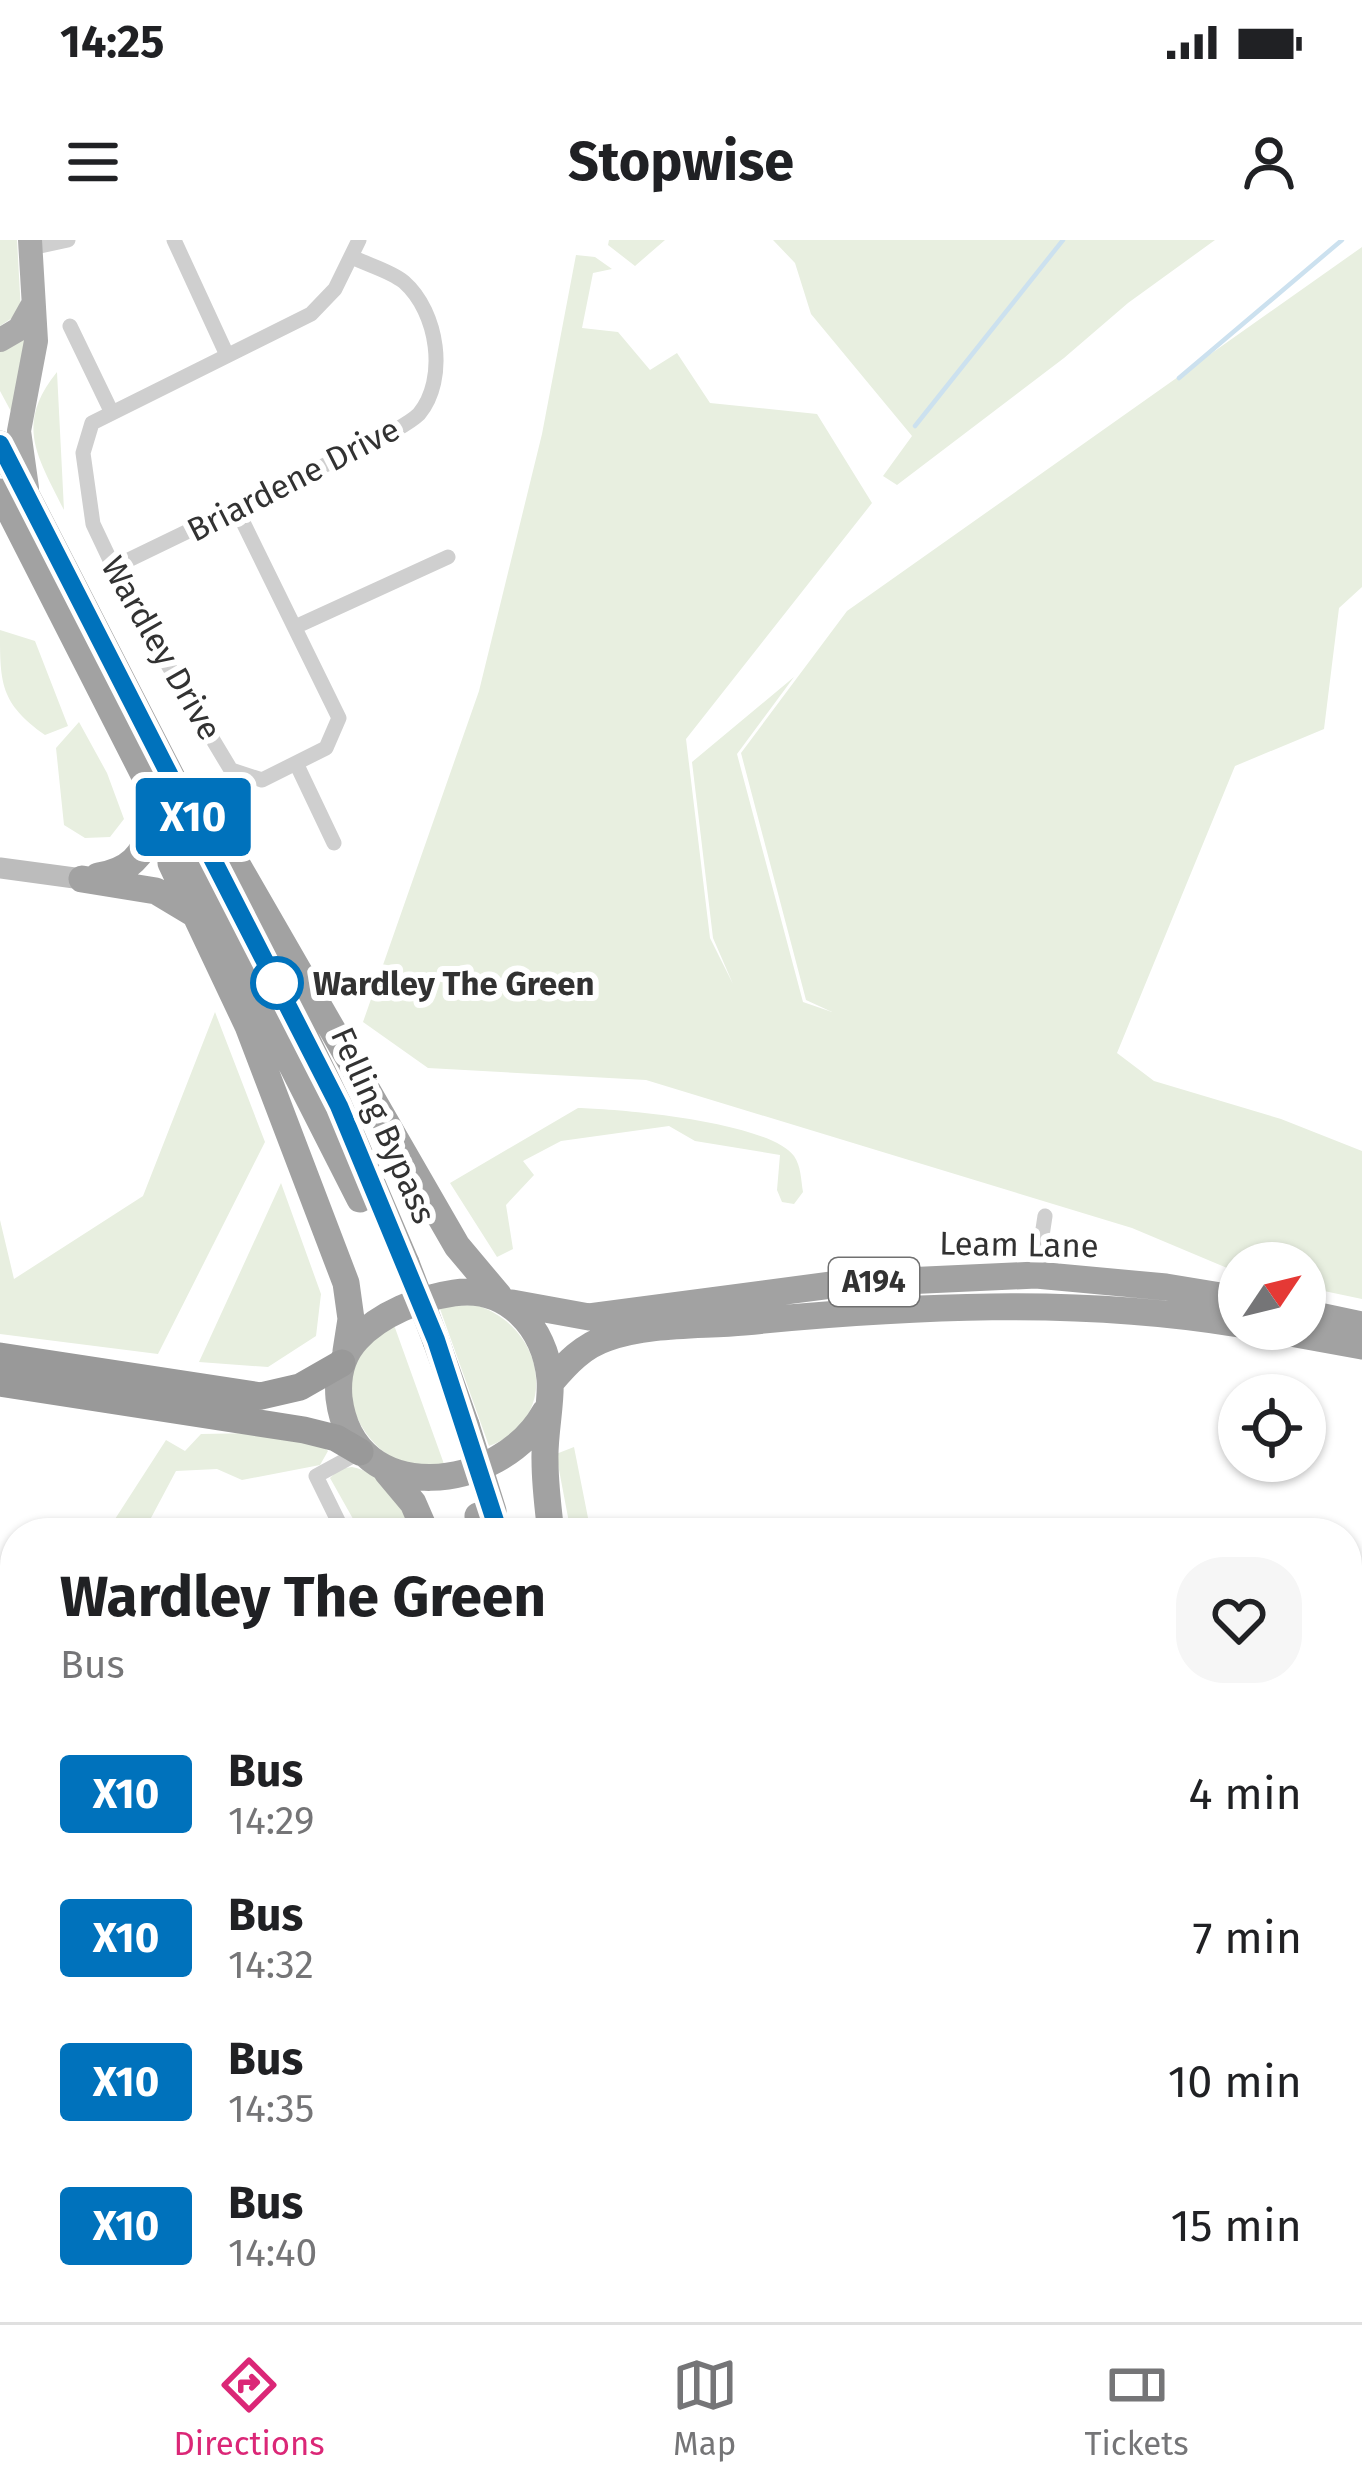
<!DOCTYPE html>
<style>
:root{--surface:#fff;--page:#f6f6f6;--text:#202124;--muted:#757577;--line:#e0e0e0;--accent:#db2777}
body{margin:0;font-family:"Fira Sans",sans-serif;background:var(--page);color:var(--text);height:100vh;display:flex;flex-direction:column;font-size:45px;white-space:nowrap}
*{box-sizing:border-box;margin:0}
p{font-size:39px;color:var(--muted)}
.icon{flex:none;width:66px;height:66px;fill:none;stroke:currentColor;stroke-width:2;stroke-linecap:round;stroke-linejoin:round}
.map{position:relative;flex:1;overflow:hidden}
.sheet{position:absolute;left:0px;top:1278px;width:1362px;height:804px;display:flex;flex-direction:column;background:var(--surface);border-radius:48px 48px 0 0;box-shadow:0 3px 9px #0004}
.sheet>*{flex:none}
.badge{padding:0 24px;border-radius:9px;font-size:42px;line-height:78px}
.needle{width:78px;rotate:55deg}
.fabs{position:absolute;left:1218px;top:1002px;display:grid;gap:24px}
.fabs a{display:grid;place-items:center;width:108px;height:108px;border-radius:50%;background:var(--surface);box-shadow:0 3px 9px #0004;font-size:60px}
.map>.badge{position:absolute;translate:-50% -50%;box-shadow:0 0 0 6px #fff}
.round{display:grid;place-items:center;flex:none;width:126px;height:126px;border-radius:48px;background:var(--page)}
.overview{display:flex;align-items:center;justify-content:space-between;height:204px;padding:0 60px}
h1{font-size:57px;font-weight:700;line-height:90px}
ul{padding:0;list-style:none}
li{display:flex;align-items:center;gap:36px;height:144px;padding:0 60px}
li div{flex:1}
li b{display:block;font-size:45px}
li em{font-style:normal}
li .badge{min-width:132px;font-weight:700;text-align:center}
.status{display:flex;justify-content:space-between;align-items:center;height:84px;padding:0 60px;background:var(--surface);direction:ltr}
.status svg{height:33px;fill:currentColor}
header{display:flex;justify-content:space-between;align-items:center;height:156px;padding:0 60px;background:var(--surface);font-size:54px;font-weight:700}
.tab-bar{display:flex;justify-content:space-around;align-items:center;height:168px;border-top:3px solid var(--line);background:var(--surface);font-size:33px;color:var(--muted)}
.tab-bar a{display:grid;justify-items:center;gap:6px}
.tab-bar .on{color:var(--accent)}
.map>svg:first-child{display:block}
.green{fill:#e8efe0}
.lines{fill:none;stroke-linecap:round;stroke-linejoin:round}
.stream{stroke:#cce1ef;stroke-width:4.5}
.minor{stroke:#cfcfcf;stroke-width:15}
.secondary{stroke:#bcbcbc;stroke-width:21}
.primary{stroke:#aaa;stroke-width:24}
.trunk{stroke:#a2a2a2;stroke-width:27}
.motorway{stroke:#999;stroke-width:27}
.trunk-bridge{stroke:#a2a2a2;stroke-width:27}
.line-casing{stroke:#fff;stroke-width:27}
.line{stroke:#0072bc;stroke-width:18}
.stop-dot{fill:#fff;stroke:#0072bc;stroke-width:6}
.labels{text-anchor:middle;stroke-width:12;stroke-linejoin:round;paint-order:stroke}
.shield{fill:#fff;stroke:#707070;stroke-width:3}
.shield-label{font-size:30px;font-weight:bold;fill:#323232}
.street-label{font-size:33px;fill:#323232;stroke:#fff}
.stop-label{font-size:33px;font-weight:bold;fill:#323232;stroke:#fff;text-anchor:start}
</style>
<div class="status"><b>14:25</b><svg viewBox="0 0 49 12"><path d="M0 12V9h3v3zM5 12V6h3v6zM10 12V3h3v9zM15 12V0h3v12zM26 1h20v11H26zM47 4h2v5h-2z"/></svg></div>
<header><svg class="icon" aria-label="menu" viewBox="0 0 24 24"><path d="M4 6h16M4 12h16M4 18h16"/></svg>Stopwise<svg class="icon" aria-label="person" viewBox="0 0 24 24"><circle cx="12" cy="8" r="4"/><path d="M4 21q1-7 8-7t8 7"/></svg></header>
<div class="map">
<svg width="1362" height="2082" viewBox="0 0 1362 2082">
<rect width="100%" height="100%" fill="#fff"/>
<path class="green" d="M0,0H17L21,72L0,86Z
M609,0H665L635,26L608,5Z
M773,0H1215L1128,63L1064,118L897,245L883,236L912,196L811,74L795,23Z
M1362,7V347L1339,368L1324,489L1235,526L1117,813L1154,841L1281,879L1362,911V1059L1305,1047V1023H1239V1033L1132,988L646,840L428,828L363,782L479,451L542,194L576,15L595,17L612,29L593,33L582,88L618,92L650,130L677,113L710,163L817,174L872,263L686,499L710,698L733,744L713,698L692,522L794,437L737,514L803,762L832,772L806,760L741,513L847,371Z
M30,97L14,177L0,151V108Z
M57,132L64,270C38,217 14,185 57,132Z
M0,390L35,401L68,486L45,495C0,463 0,443 0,390Z
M79,482L107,533L124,579L110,597L85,598L64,585L56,508Z
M215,772L265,902L158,1114L0,1094V980L14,1039L143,956Z
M578,868C622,869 768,882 794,916C801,926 801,940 803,952L794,964L782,962L777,950L780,915L695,901L669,886L561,901L523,921L534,935L506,965L513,1009L497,1017L450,943Z
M281,943L321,1054L316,1096L268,1127L199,1122Z
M476,1065C546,1087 561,1179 489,1206L439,1066Z
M394,1085L444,1224C429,1224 411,1226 397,1220C360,1203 331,1143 364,1108C372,1100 384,1093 394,1085Z
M260,1193L319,1203L328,1211L320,1225L242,1240L217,1229L176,1231L143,1293H106L166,1200L185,1211L201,1194Z
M574,1207L591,1293H571L556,1214Z
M352,1227C384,1233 400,1266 414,1293H361L330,1238L339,1229Z
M15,1437V1479L0,1496V1460Z
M15,1509V1650L0,1635V1527Z
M15,1700V1809L0,1796V1721Z
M262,2067H425L438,2082H272Z
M470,2067H539L547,2076L559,2067H569L581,2082H452Z
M892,2067H1039L1045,2082H899Z"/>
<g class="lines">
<path class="stream" d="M1179,138L1342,0
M915,186L1063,0
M0,1739L15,1734"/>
<path class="minor" d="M174,0L227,115
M31,8L68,0
M70,86L112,173
M237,270L339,478L326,508L262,540L231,530L129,360L93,284L83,213L92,183L311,74L335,49L359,0
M114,327L387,195C397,189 411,182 419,174C448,139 438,72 404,42C391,31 368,25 352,17
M295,387L448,317
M296,523L334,603
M1036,1035L1045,976
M344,1293L316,1236L360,1212
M740,2067L749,2082"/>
<path class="secondary" d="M0,628L82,639"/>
<path class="primary" d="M0,100L19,89L33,64
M27,248L19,191L36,101L30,0"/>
<path class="trunk" d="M0,204L303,792L339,866L406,1023
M0,252L360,959
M227,607L457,1006L499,1056
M171,623L248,786L346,1043L351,1079L346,1111
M98,636C130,631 142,616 154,587
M82,639L156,651L196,675
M512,1063L589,1077L839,1044L1036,1035L1166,1047L1239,1059
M1305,1073L1362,1085
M1268,1089L1362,1106
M436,1101L466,1185
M551,1142C567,1123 583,1106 607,1098C649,1083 701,1086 744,1082C908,1066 1076,1057 1239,1084
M545,1172C501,1252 353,1271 339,1158C337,1136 341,1116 357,1099C380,1074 420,1058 454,1053C507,1045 545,1087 550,1139C552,1160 544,1195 545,1220C545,1245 548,1269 551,1293
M387,1232L413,1263L426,1293
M478,1276L483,1293
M689,2067L695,2082
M714,2067L721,2082"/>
<path class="motorway" d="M0,1116L261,1156L300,1147L342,1123
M0,1143L304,1190L336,1198L360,1212"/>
<path class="trunk-bridge" d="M406,1023L436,1101
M466,1185L493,1271"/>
</g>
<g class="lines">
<g class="line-casing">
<path id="line" d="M0,204L339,866L436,1100L499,1293"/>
</g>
<use href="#line" class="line"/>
</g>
<circle class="stop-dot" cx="277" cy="743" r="24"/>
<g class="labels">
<rect class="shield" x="829" y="1018" width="90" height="48" rx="9"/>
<g class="shield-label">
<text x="874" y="1052">A194</text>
</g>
<g class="street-label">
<text transform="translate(293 239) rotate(-27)" y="12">Briardene Drive</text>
<text transform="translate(162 408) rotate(60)" y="12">Wardley Drive</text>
<text transform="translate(384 885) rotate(66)" y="12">Felling Bypass</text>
<text transform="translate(1019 1004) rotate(1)" y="12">Leam Lane</text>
</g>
<g class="stop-label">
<text x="313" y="755">Wardley The Green</text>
</g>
</g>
</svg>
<div class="fabs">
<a><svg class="needle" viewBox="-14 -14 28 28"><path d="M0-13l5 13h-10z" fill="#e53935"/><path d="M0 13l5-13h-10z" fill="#757577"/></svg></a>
<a><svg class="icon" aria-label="locate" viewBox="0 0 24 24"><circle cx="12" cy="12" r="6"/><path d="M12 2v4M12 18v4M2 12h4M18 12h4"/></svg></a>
</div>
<b class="badge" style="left:193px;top:577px;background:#0072bc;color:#fff">X10</b>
<section class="sheet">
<div class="overview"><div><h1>Wardley The Green</h1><p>Bus</p></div><a class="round"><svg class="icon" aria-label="heart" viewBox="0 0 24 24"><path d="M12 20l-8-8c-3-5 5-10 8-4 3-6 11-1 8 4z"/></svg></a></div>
<ul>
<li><span class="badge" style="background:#0072bc;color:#fff">X10</span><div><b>Bus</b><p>14:29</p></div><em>4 min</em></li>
<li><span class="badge" style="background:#0072bc;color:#fff">X10</span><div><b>Bus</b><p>14:32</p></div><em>7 min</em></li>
<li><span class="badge" style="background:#0072bc;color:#fff">X10</span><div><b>Bus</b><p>14:35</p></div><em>10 min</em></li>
<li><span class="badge" style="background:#0072bc;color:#fff">X10</span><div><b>Bus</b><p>14:40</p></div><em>15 min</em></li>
</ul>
</section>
</div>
<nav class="tab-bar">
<a class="on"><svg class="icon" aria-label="directions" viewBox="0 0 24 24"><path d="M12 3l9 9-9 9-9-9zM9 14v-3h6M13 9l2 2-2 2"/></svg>Directions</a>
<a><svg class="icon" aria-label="map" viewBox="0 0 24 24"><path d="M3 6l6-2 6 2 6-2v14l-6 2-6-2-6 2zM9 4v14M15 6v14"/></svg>Map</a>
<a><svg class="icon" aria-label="tickets" viewBox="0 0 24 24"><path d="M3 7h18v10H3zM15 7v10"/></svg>Tickets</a>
</nav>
